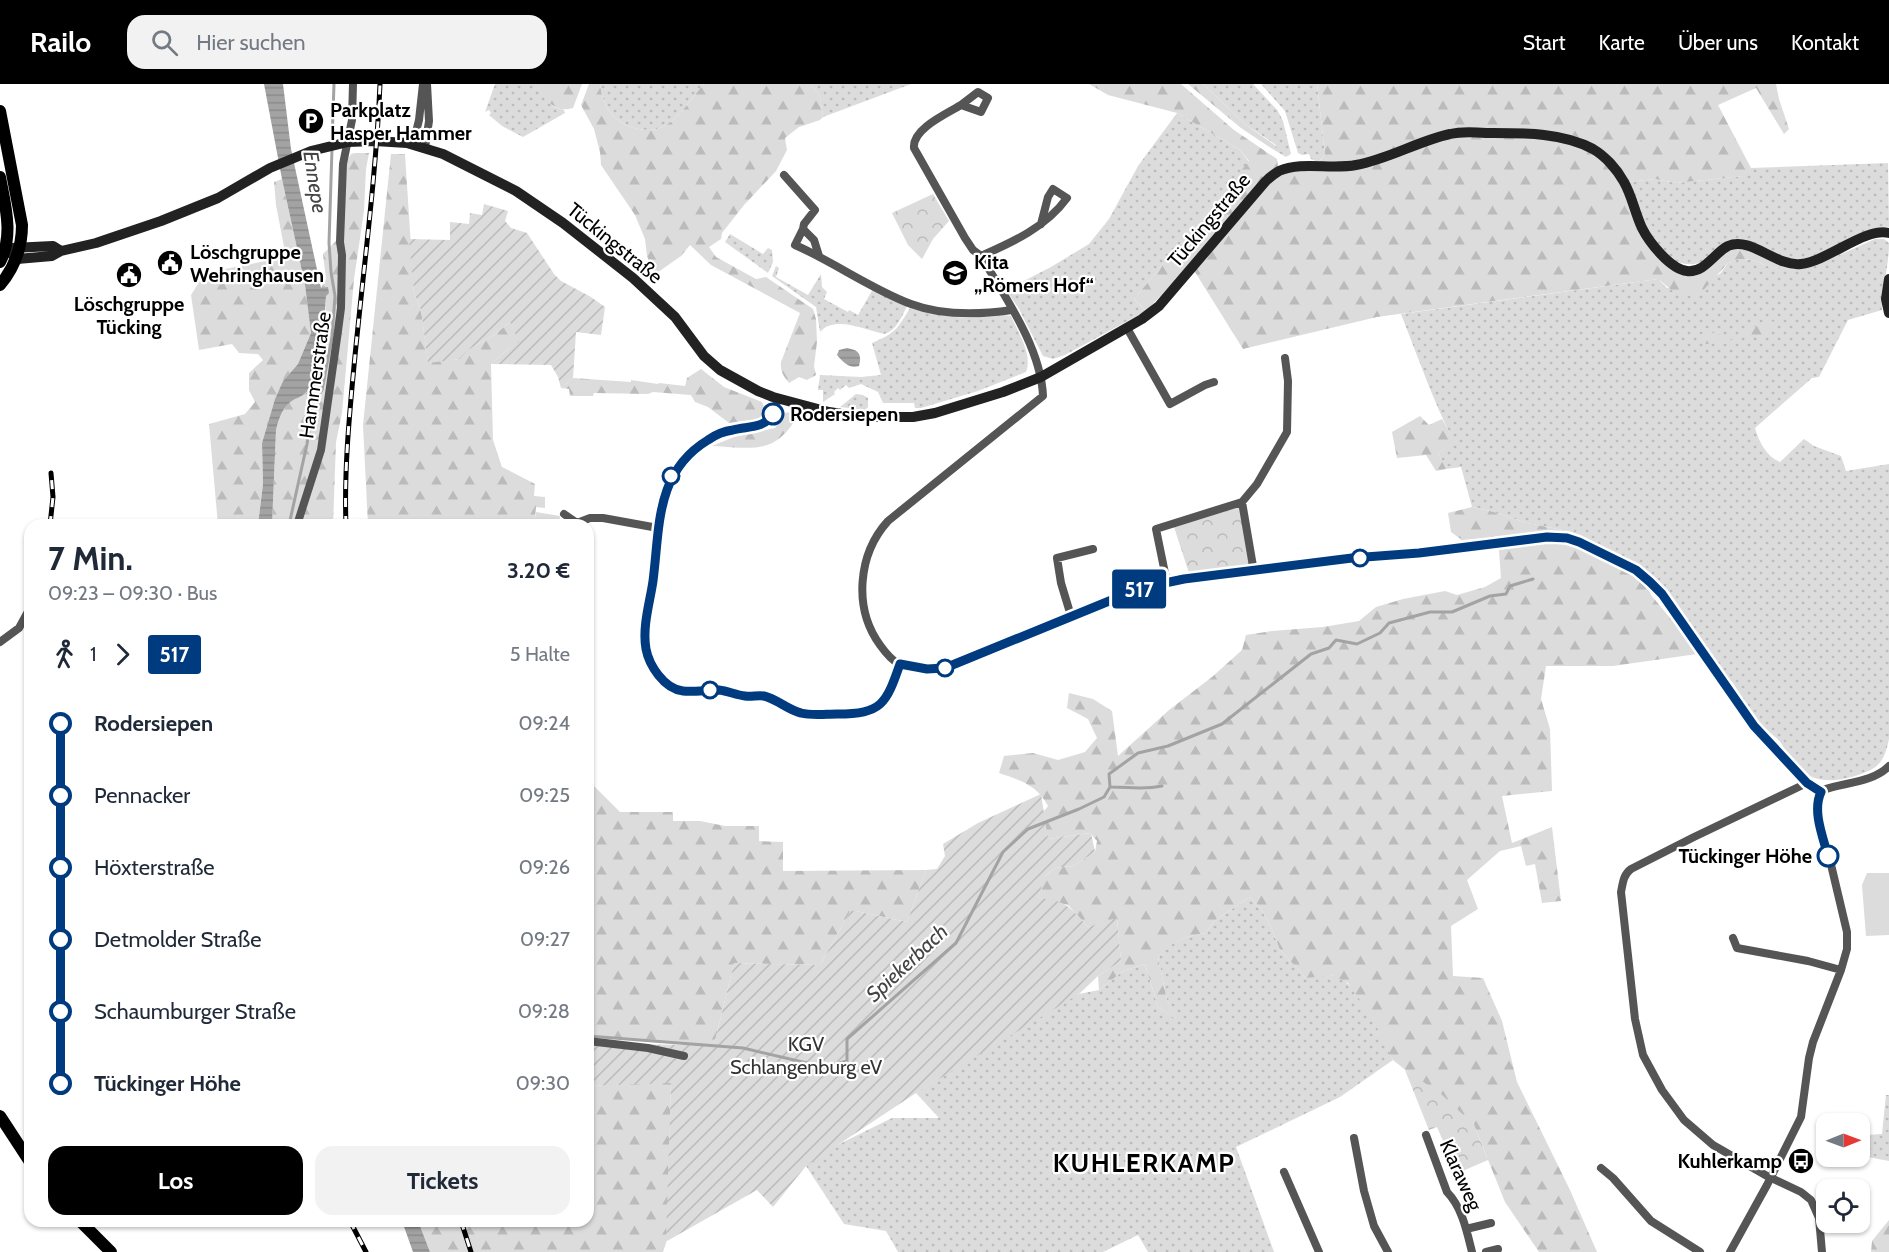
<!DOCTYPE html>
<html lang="de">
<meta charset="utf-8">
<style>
:root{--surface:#fff;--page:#f2f2f3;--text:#1f2937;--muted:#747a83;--accent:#000}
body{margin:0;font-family:Cabin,sans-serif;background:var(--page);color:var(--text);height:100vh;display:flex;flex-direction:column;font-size:22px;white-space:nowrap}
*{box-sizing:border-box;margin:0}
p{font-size:20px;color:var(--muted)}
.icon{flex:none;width:33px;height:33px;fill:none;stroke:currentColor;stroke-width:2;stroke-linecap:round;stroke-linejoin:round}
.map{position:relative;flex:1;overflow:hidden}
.sheet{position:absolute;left:24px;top:435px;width:570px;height:708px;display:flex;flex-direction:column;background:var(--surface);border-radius:18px;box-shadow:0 2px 4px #0004}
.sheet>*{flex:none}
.badge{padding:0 12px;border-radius:4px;font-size:21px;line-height:39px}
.needle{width:39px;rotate:89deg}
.buttons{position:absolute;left:1816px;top:1029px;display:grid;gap:12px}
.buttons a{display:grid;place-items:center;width:54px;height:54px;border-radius:12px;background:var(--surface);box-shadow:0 2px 4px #0004;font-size:30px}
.map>.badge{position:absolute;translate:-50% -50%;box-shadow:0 0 0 3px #fff}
.legs{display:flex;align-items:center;gap:9px;height:66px;padding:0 24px;font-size:20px}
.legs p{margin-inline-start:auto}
.summary{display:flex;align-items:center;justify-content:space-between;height:102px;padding:0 24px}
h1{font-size:33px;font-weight:700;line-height:45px}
.cta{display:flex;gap:12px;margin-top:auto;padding:12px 24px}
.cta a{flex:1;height:69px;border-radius:18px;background:var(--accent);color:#fff;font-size:24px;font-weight:700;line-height:69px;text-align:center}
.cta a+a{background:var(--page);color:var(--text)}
ul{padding:0 24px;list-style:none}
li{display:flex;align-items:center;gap:21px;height:72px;font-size:22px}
li i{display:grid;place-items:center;width:9px;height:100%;margin:0 8px;background:currentColor}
li i::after{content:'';width:15px;height:15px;margin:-8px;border:4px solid;border-radius:50%;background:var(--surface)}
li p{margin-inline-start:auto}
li:first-child i{background:linear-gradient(#0000 50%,currentColor 0)}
li:last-child i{background:linear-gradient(currentColor 50%,#0000 0)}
header{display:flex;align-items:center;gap:36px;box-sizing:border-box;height:84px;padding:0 30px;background:var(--accent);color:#fff}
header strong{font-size:28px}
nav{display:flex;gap:33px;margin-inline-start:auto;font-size:21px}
.search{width:420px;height:54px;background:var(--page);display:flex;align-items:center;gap:15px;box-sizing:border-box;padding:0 21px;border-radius:18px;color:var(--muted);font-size:22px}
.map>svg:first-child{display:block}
.grass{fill:url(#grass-dots)}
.forest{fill:url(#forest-firs)}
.park{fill:url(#park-crowns)}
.garden{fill:url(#garden-furrows)}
.pitch{fill:#dcdcdc}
.water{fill:url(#water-rules)}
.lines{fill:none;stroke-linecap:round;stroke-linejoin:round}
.stream{stroke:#a3a3a3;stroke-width:3}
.street{stroke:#555;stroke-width:8}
.secondary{stroke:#222;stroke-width:10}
.primary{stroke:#000;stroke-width:12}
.rail-casing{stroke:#000;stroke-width:5}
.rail{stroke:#fff;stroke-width:3;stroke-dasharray:9;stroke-linecap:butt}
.line-1-casing{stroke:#fff;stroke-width:14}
.line-1{stroke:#003b80;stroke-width:9}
.stop-1-dot{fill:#fff;stroke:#003b80;stroke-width:3}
.labels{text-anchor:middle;stroke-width:4.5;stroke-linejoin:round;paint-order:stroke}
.poi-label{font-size:20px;font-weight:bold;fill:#000;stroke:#fff;text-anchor:start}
.street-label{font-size:20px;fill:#000;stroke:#fff}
.stop-label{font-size:20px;font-weight:bold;fill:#000;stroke:#fff;text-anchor:start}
.park-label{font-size:20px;fill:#333;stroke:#fff}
.water-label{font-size:21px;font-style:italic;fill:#444;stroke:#fff}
.district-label{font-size:26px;font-weight:bold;letter-spacing:1.5px;fill:#000;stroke:#fff}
</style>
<header>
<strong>Railo</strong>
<div class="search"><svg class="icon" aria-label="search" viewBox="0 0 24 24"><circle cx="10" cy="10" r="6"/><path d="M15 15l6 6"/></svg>Hier suchen</div>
<nav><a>Start</a><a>Karte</a><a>Über uns</a><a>Kontakt</a></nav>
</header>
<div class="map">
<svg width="1889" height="1168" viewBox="0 0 1889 1168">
<defs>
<pattern id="grass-dots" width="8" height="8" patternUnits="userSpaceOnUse" patternTransform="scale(1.5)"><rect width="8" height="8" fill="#dcdcdc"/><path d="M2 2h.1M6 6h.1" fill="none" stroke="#bbb" stroke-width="1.8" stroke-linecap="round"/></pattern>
<pattern id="forest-firs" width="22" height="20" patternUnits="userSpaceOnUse" patternTransform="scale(1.5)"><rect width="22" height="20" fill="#dcdcdc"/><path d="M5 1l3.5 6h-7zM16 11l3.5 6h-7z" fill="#bbb"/></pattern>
<pattern id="park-crowns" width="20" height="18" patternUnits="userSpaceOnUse" patternTransform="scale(1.5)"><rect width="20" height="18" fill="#dcdcdc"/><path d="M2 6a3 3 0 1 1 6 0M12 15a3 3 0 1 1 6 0" fill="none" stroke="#bbb"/></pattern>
<pattern id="garden-furrows" width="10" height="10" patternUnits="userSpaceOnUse" patternTransform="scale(1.5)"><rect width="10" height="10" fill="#dcdcdc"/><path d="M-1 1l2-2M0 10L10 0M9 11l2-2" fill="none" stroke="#bbb"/></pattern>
<pattern id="water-rules" width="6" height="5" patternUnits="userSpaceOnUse" patternTransform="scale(1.5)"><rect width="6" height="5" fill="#a3a3a3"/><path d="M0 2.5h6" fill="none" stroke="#8b8b8b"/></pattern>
</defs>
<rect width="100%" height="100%" fill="#fff"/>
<path class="grass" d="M495,0H535L554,23L564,26L565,29L523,53L502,42L489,31L491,29L489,26L485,28Z
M600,0H704C691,14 682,31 666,41C658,46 649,47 639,45C615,40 603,25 600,0Z
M811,0H911L823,33L820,12Z
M1203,0H1253L1278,27L1283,37L1291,70L1286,73L1274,66L1276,61L1245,40Z
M1261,0H1317L1325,71L1318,78L1311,75L1309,70L1302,71L1298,69L1285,27Z
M1177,29L1240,66L1249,78L1134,215L1146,227L1065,271L1053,275L1043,272L1019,225L1006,206L1051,183L1089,160L1109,135L1138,82Z
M1888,79L1889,143C1864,139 1825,176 1795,175C1779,174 1761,164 1746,158C1732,164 1707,178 1694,180C1657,185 1638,124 1628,98L1655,95L1676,99L1743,92L1751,84Z
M730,150L763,170L768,164L772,166L773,178L768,189L725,158Z
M1875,155H1884L1889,159C1889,182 1882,203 1882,226L1848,236L1819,293L1812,294L1755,344C1759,358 1766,372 1780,378L1804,355L1814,362L1841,372L1846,387L1889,380V655C1884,679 1878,685 1855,692C1825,701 1806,697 1787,671C1785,667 1783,662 1781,659C1774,650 1764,645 1756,638C1746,627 1741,612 1733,599C1730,595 1725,594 1722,590C1717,583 1721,578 1710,573L1667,509L1650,494L1563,446L1527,439L1494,428L1472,423L1461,383L1446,385L1438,369L1454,358C1433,317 1418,273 1401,230L1658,195L1667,204L1720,190L1728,179L1740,175L1752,176L1770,183L1801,184L1815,182Z
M776,182L779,184L776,193L808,211L821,190L822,203L827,208L824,215L848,228L849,226L858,231L873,205L907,222C901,234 897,246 884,250C865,246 835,231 820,248L816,223L772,192Z
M910,224C948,234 966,236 1004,231L1011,232C1018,248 1033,271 1026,288L978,307L921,324H915L914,319H883L878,308L861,300L849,304L846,301L840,306L838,304L834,308L835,310L823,318V306H818L820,291L861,293L881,291L872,259C895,249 897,246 910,224Z
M856,310L863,311L868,314V323L866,326L840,323Z
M1250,813L1261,825L1271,843L1280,866L1306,894C1314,893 1323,890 1330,891C1357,892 1383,954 1393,976L1340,1013L1236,1063L1274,1168H1148L1138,1151L1103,1168H898L886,1147L844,1140L806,1082L815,1072L892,1034H939L916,1009L1055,921L1079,910L1099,906L1123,887L1145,880L1158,923L1176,935L1167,916L1158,873C1169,858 1188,851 1206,849L1214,837Z
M1886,1011H1889V1077L1863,1072L1866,1051L1882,1050Z"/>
<path class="forest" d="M535,0H582L573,24C553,30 546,14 535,0Z
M589,0H600C603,25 615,40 639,45C649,47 658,46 666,41C682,31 691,14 704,0H811L820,12L823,33L820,36L799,43L785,54L787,66L776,87L744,121L722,149L721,155L709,163L716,173L756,195L766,193L813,225L816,235L817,258L814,282L816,291L807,296L799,293L789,299C784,292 780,288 781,278L800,229L711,181L690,161L681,172L654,191L647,172L645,155L635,131L601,81L600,68L594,45L581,21Z
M1089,0H1181L1234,46L1277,75L1278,82L1314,83L1325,71L1317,0H1776L1779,15L1789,45L1784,50L1756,4L1718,21L1751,84L1744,92L1676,99L1655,95L1628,98L1639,136L1679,185L1678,190C1711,201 1714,165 1739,165C1752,165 1774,179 1787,184L1770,183L1752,176L1740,175L1728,179L1698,212H1679L1658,195L1377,233L1243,265L1195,188L1169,203L1146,227L1134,215L1249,77L1240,66L1177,29L1108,11Z
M1188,0H1203L1245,40L1276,62L1274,66L1241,44Z
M355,69H369L366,85L364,127L354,195L342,329L336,358L333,441H272L276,346C279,335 282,325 290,318C300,311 302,315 311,303H316L325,239L326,211L321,204L326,195L323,170L342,151L347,77L351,70Z
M391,70H405L414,209L421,226L428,278L460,275L468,266L494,251L510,238L520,258L508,265L491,280L493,356L502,383L535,400L534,412L545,413V424L536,423L535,434H529V441H368L363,341Z
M282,95L305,201L311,249L298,280L283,297L275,315L262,359L263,400L258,441H218L209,340L245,330L255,318L249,306V289L263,276L258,270L239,269L232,260L199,266L191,211L205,189L286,173L276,121L274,98Z
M1775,237L1762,252H1748L1745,250L1749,244Z
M1710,248L1733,254V255L1708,260L1701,259L1697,251Z
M701,285L724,303L762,318C765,324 765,329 760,335L729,339L708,323L695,318L691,311L653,308L648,310L594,309L593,312H570L569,305L561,304L573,294L631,298V296L658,300L659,299L685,302L687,294Z
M794,327H800C777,372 755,364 712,362L734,353L775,344L785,329Z
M1420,332L1429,341L1442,335L1455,358L1438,369L1446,385L1436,387L1426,371L1397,374L1392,348Z
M1472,423L1494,428L1527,439L1563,446L1602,461L1638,481L1651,511L1675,540L1704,569L1613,582H1546L1541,615L1550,645L1552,707L1502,712L1512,759L1552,743L1561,817L1542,819L1535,780L1526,782L1521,762L1500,767L1467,796L1478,825L1451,842L1453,892L1483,894L1502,937L1517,998L1570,1106L1597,1168H1539L1505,1118L1474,1041L1393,976L1371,932L1348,899L1332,891L1306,894L1280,866L1271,843L1261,825L1250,813L1214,837L1206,849C1188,851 1170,858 1158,873L1167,916L1177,936L1158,923L1145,880L1123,887L1099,906L1098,892L1121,877L1117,835L1088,843L1068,821L1038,814L1044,793L1055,784L1073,782L1095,768L1097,757L1090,749L1048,755L1032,743L1048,722C1037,701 1020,696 999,689L1004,672L1033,669L1058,676L1085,668L1097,654L1088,635L1067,624L1069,609L1093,615L1112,627L1118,672L1169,626L1212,593L1242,566L1246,551L1272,547L1323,543L1359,537L1376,523L1403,515L1445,507L1457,511L1485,503L1501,494L1498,453L1462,456L1451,448L1448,429Z
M588,696L620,728H673V737H700L725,742H759V757L783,758V787L926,786L907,838L851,826L820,881L734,879L714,961L588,952Z
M671,998L667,1156L663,1168H430L418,1137H588V1002Z
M1889,1136V1168H1871L1872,1157Z"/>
<path class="park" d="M933,110L949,137L933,155L922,175L908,161L892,129Z
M1239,422L1253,481L1189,489L1174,443Z
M536,428L560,432L559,441H529V434H535Z
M1405,986L1440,1009L1474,1041L1488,1076L1465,1086L1458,1092L1437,1043L1429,1046Z"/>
<path class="garden" d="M484,120L508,127L505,137L511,144L527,149L554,190L561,197L591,213L605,223L601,251L576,248L573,294L561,304L558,293L551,281L491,280L508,265L519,258L510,238L494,251L468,266L460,275L428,279L421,226L414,209L409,155L450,156V138L469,140L470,129L482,131Z
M1041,710L1048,755L1091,749L1095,768L1073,782L1055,784L1045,792L1038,814C1067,817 1069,822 1088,843L1117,834L1121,877L1098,892L1079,910L916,1009L806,1082L773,1123L757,1106L667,1157L666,1152L671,999L588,1002V960L714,961L734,879L820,881L851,826L907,838L926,786L937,785L945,772L943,760L978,739Z"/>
<path class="pitch" d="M1867,789H1889V851L1866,852L1862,801Z"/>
<path class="water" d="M264,0H283L291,65L321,204L328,203L329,209L326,212L322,266L316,303H311C305,310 303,312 295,315C283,321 279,334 276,346L272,441H258L263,400L262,359L275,315L283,297L298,280L311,249L305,201L282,95Z
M847,264C859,266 862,270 859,282C849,285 843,278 837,271L839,266Z
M402,1137H418L430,1168H413Z"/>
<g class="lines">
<path class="stream" d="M332,58L334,0
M289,441L307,360L313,319L322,306L332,253L335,212L331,188L329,159L332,65
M1111,703C1130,703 1143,706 1162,702
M588,952L743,964L824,983L847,977V955L956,859L1003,768L1028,745L1079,725L1104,713L1110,703L1109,690L1138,669L1168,662L1222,640L1311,570L1329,564L1336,556L1357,560L1380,549L1389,539L1430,528H1452L1490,512L1506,510L1510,502L1533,495"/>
<path class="street" d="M961,21L978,8L988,14L981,28L961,21C946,30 912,45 914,64L965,154L973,166L981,172C1005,213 1041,264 1043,312L888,437C858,470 853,524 880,561C885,568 891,576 899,580C913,586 930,585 945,584L1141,504L1184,495L1352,474L1419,469L1547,453L1567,454L1579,458L1636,486L1650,498L1672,524L1753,642L1807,699L1821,708
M413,60L419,36L423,0
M425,64L429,37L427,0
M784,91L815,126L804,140L803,145
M819,172L814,156L803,145L795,161C834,178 871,205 911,220C943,232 978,231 1012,226
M981,172C1013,158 1046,143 1067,114L1053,105L1048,113L1041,140
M1127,244L1170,320L1205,301L1214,298
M778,315L773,330L766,339L730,346L708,355L689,370L671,392L664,409L658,444L646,548L645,562L649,576L659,591L673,604L682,607L722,606L746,612H763L800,629L860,630L871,626L883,619L887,613L900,581
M1242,418L1254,488
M564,430L577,439L590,434H603L658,444
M297,441L321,366L338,247L341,224L342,171L340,158L343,80L352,36L353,0
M1167,499L1156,445L1242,418L1257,400L1287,348L1288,297L1285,274
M1071,532L1061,499L1057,474L1093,465
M0,558L19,544L30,524
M1807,699L1694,753L1631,785C1623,791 1623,799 1621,808L1635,935L1643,971L1662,1006L1684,1036L1713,1061L1767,1092L1801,1108L1811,1116L1819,1134L1822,1168
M1733,854L1737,864L1808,877L1841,886
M588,957L648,964L684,972
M1426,1051L1447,1108C1462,1123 1467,1148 1472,1168
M1354,1054L1364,1107L1374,1142L1388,1168
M1601,1084L1613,1094L1651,1137L1700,1168
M1284,1088L1319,1168
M1466,1145L1491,1139
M1486,1168L1498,1165
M1730,1168L1767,1101L1801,1033L1809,974L1813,958L1841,886L1847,865V848L1819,730L1818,716L1823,706C1845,698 1872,699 1889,682"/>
<path class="secondary" d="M12,164L53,162L61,167
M6,165L17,175L52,172L61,167L96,159L161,137L218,114L270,84L311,67L348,58L375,57L407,59L443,70L516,107L563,139L633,194L675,233L704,272L720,286L758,307L773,313L829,328L861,333H913L935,329L1003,308L1041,293L1142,235L1159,222L1265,98C1269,94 1274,90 1279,87C1302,77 1331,86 1356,81C1389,75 1418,57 1450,50C1462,47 1475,48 1486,49C1521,49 1562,48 1593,65C1605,72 1617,85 1624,98C1632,112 1635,129 1642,144C1649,158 1670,185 1687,187C1705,189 1714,169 1728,162C1751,152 1776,183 1801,180C1828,177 1865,143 1889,149
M1889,195L1886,215L1889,229"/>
<path class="primary" d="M0,27L22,141C22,164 15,183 0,201
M0,93C5,121 14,151 0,178
M0,1032L30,1078
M80,1137L111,1168"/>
<g class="rail-casing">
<path id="rail" d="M50,441L53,413L51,389
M346,441C344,388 349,335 354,282C363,188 376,94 380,0
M350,1137L366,1168
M461,1137L471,1168"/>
</g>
<use href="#rail" class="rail"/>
</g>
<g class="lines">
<g class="line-1-casing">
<path id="line-1" d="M773,330C764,345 748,342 733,346C725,347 715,351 708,356C655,388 660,443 653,497C650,518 642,543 646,565C649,581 664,605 683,607C694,608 707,606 719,606C728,607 736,611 745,612C751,613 758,611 764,612C777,615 788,626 801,629C812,632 826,630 837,630C882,630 886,620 900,580L927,585L945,584L1141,504L1184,495L1352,474L1419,469L1547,453L1567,454L1579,458L1636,486L1650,498L1662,510L1754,642L1807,699L1821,708C1812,727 1823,753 1828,772"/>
</g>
<use href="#line-1" class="line-1"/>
</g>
<defs>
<g id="parking-disc" transform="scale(1.35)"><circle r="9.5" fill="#000" stroke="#fff"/><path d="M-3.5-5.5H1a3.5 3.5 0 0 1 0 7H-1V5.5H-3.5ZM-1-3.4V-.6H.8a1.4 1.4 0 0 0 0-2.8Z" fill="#fff"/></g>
<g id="civic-disc" transform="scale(1.35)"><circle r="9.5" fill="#000" stroke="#fff"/><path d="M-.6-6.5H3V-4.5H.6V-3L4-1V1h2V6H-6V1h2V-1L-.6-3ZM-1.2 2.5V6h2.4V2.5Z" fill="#fff"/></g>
<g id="school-disc" transform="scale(1.35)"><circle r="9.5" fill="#000" stroke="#fff"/><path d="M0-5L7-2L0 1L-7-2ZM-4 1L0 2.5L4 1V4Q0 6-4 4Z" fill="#fff"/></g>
<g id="bus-disc" transform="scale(1.35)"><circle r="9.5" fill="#000" stroke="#fff"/><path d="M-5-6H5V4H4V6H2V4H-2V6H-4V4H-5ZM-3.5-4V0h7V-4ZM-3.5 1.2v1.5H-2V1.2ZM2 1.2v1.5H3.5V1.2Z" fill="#fff"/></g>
</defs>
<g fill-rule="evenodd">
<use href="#parking-disc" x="311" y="37"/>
<use href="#civic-disc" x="170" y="179"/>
<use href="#school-disc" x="955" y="189"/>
<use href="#civic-disc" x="129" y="191"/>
<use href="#bus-disc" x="1801" y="1077"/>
</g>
<g class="stop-1-dot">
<circle cx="773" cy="330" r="10"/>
<circle cx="671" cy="392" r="8"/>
<circle cx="1360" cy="474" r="8"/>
<circle cx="945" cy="584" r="8"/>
<circle cx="710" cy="606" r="8"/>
<circle cx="1828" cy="772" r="10"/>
</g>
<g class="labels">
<g class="poi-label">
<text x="330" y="33">Parkplatz<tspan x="330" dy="23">Hasper Hammer</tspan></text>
<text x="190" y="175">Löschgruppe<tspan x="190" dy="23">Wehringhausen</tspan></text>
<text x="974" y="185">Kita<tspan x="974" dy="23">„Römers Hof“</tspan></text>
<text x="129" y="227" text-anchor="middle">Löschgruppe<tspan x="129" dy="23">Tücking</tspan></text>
<text x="1782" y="1084" text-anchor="end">Kuhlerkamp</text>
</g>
<g class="street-label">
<text transform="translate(1209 136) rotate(-50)" y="7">Tückingstraße</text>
<text transform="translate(615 159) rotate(39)" y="7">Tückingstraße</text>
<text transform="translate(315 291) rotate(-82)" y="7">Hammerstraße</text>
<text transform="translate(1461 1091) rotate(66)" y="7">Klaraweg</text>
</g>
<g class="stop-label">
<text x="790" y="337">Rodersiepen</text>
<text x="1812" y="779" text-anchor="end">Tückinger Höhe</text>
</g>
<g class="park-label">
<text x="806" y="967">KGV<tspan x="806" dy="23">Schlangenburg eV</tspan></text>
</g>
<g class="water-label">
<text transform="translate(315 98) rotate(81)" y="7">Ennepe</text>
<text transform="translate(907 879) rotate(-43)" y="7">Spiekerbach</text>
</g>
<g class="district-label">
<text x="1144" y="1088">KUHLERKAMP</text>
</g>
</g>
</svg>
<div class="buttons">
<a><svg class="needle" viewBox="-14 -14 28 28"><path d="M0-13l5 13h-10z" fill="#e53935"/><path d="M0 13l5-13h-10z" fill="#747a83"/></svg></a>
<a><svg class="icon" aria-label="locate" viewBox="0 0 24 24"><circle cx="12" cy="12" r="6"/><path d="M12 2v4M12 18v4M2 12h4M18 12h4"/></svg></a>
</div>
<b class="badge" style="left:1139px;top:505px;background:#003b80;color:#fff">517</b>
<section class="sheet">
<div class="summary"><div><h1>7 Min.</h1><p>09:23 – 09:30 · Bus</p></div><b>3.20 €</b></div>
<div class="legs"><svg class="icon" aria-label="walk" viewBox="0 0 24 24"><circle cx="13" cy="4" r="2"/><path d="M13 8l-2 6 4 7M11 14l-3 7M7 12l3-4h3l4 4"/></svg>1<svg class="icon" aria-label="forward" viewBox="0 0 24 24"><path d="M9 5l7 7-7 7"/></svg><b class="badge" style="background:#003b80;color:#fff">517</b><p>5 Halte</p></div>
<ul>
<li><i style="color:#003b80"></i><b>Rodersiepen</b><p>09:24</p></li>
<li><i style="color:#003b80"></i><span>Pennacker</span><p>09:25</p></li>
<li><i style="color:#003b80"></i><span>Höxterstraße</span><p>09:26</p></li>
<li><i style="color:#003b80"></i><span>Detmolder Straße</span><p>09:27</p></li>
<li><i style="color:#003b80"></i><span>Schaumburger Straße</span><p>09:28</p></li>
<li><i style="color:#003b80"></i><b>Tückinger Höhe</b><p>09:30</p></li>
</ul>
<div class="cta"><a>Los</a><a>Tickets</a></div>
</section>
</div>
